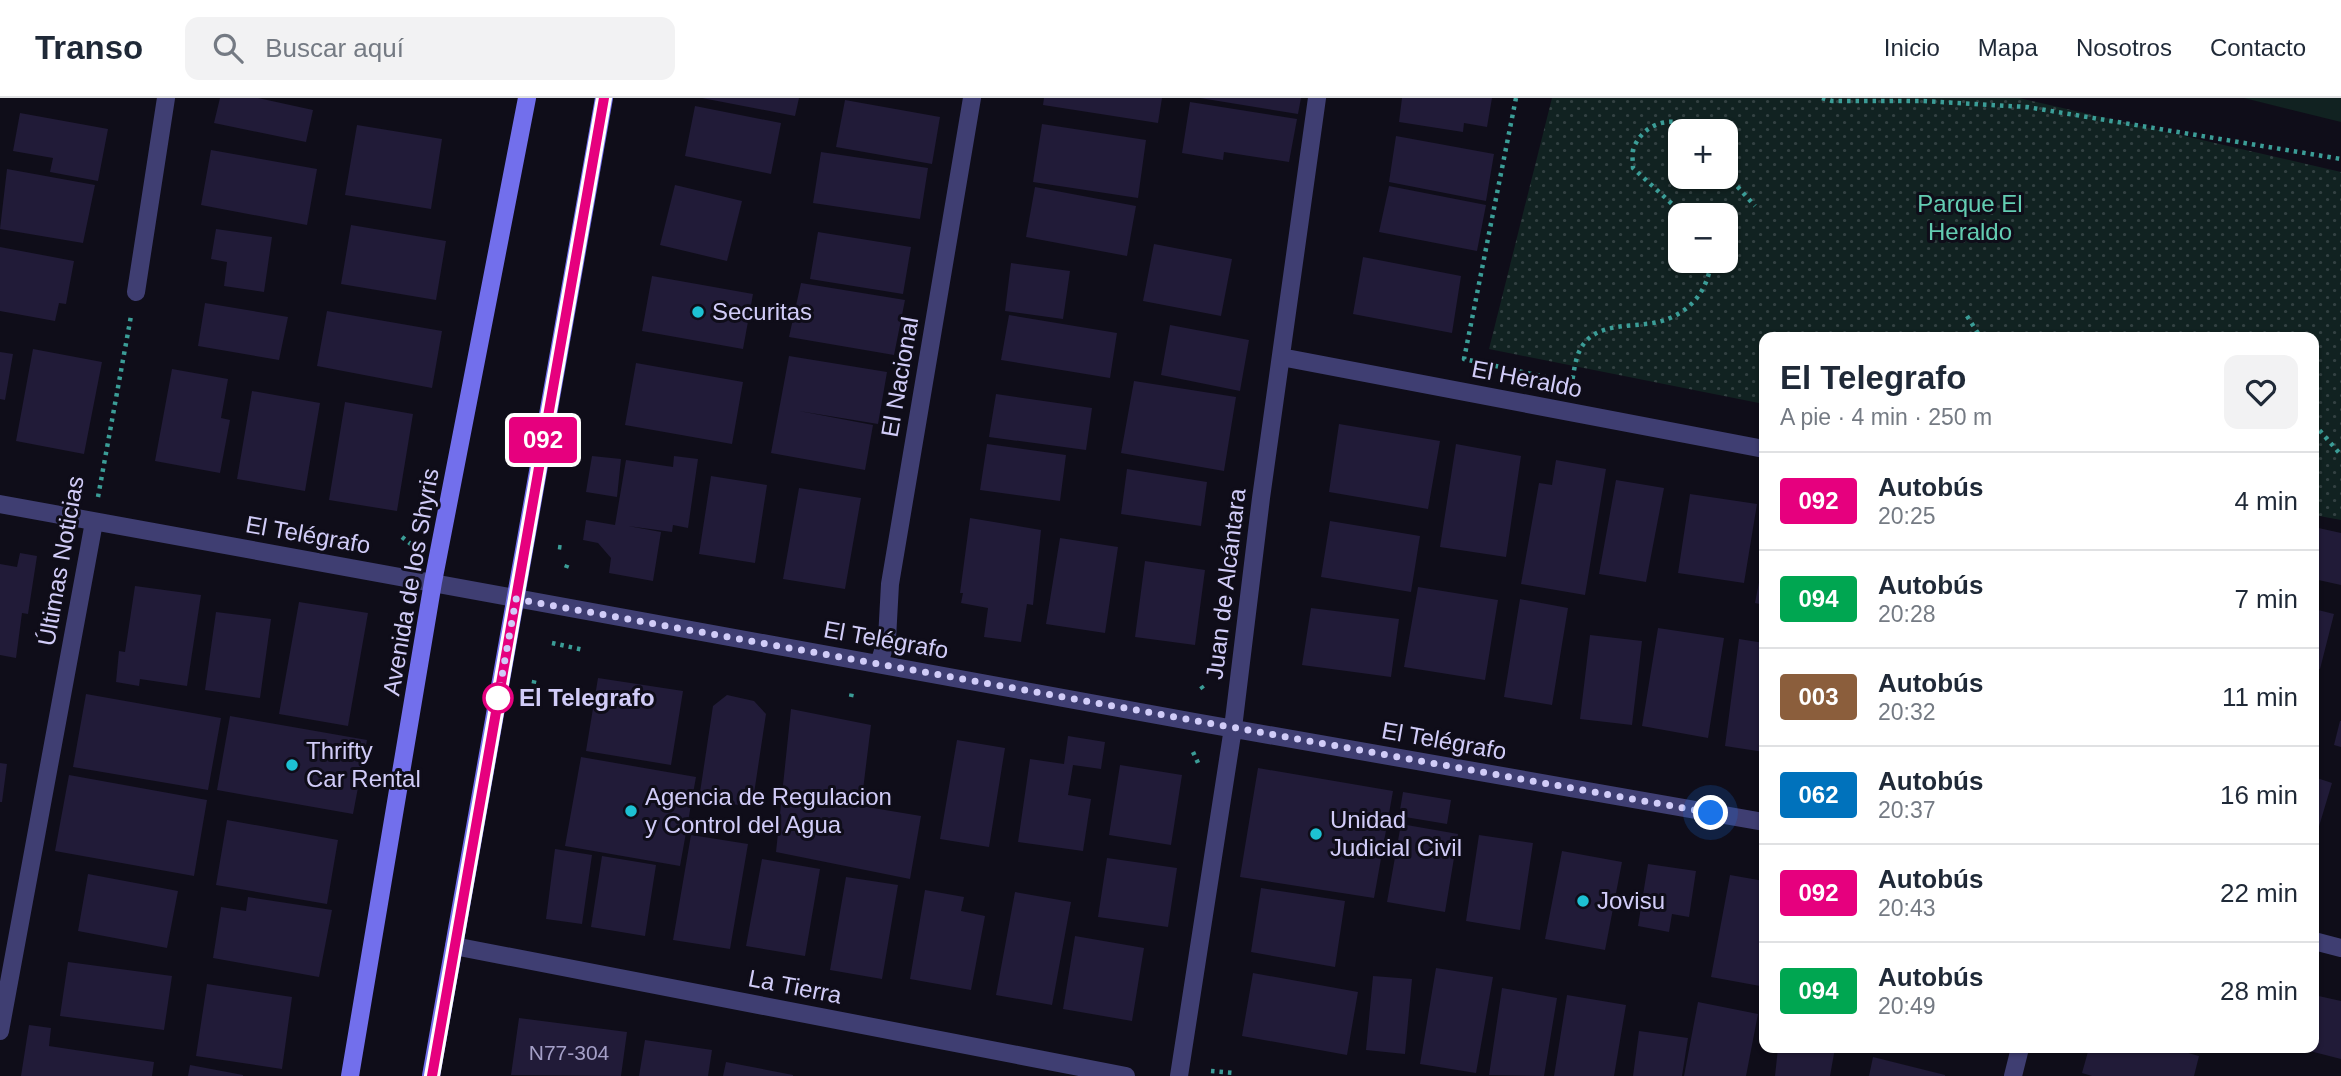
<!DOCTYPE html>
<html lang="es">
<meta charset="utf-8">
<style>
:root{--surface:#fff;--page:#f2f2f3;--text:#1f2937;--muted:#747a83;--line:#e0e1e3}
body{margin:0;font-family:Helvetica,sans-serif;background:var(--page);color:var(--text);height:100vh;display:flex;flex-direction:column;font-size:26px;white-space:nowrap}
*{box-sizing:border-box;margin:0}
p{font-size:23px;color:var(--muted)}
.icon{flex:none;width:38px;height:38px;fill:none;stroke:currentColor;stroke-width:2;stroke-linecap:round;stroke-linejoin:round}
.map{position:relative;flex:1;overflow:hidden}
.side{position:absolute;left:1759px;top:234px;width:560px;height:721px;display:flex;flex-direction:column;background:var(--surface);border-radius:14px;box-shadow:0 2px 5px #0004}
.side>*{flex:none}
.badge{padding:0 14px;border-radius:5px;font-size:24px;line-height:46px}
.buttons{position:absolute;left:1668px;top:21px;display:grid;gap:14px}
.buttons a{display:grid;place-items:center;width:70px;height:70px;border-radius:14px;background:var(--surface);box-shadow:0 2px 5px #0004;font-size:35px}
.you{position:absolute;width:35px;height:35px;margin:-18px;border:5px solid #fff;border-radius:50%;background:#1a73e8;box-shadow:0 0 0 10px #1a73e833}
.map>.badge{position:absolute;translate:-50% -50%;box-shadow:0 0 0 4px #fff}
.round{display:grid;place-items:center;flex:none;width:74px;height:74px;border-radius:14px;background:var(--page)}
.head{display:flex;align-items:center;justify-content:space-between;height:119px;padding:0 21px}
h1{font-size:33px;font-weight:700;line-height:52px}
ul{padding:0;list-style:none}
li{display:flex;align-items:center;gap:21px;height:98px;padding:0 21px;border-top:2px solid var(--line)}
li div{flex:1}
li b{display:block;font-size:26px}
li em{font-style:normal}
li .badge{min-width:77px;font-weight:700;text-align:center}
header{display:flex;align-items:center;gap:42px;box-sizing:border-box;height:98px;padding:0 35px;background:var(--surface);border-bottom:2px solid var(--line)}
header strong{font-size:33px}
nav{display:flex;gap:38px;margin-inline-start:auto;font-size:24px}
.search{width:490px;height:63px;background:var(--page);display:flex;align-items:center;gap:18px;box-sizing:border-box;padding:0 24px;border-radius:14px;color:var(--muted);font-size:26px}
.map>svg:first-child{display:block}
.green{fill:#112221}
.park{fill:url(#park-dots);fill-rule:evenodd}
.building{fill:#211b38}
.lines{fill:none;stroke-linecap:round;stroke-linejoin:round}
.path{stroke:#3b9d97;stroke-width:4.5;stroke-dasharray:3.5 5;stroke-linecap:butt}
.minor{stroke:#3f3e72;stroke-width:18}
.secondary{stroke:#726fec;stroke-width:18}
.line-casing{stroke:#fff;stroke-width:16}
.line{stroke:#e6007e;stroke-width:10}
.walk{stroke:#d1ccf8;stroke-width:7;stroke-dasharray:0 12.6}
.poi-dot{fill:#1dc1d3;stroke:#0f0d19;stroke-width:2.5}
.stop-dot{fill:#fff;stroke:#e6007e;stroke-width:3.5}
.labels{text-anchor:middle;stroke-width:6;stroke-linejoin:round;paint-order:stroke}
.number-label{font-size:21px;fill:#a5a0c8}
.park-label{font-size:24px;fill:#63cdb2;stroke:#0f0d19}
.poi-label{font-size:24px;fill:#d1ccf8;stroke:#0f0d19;text-anchor:start}
.street-label{font-size:24px;fill:#d1ccf8;stroke:#0f0d19}
.stop-label{font-size:24px;font-weight:bold;fill:#d1ccf8;stroke:#0f0d19;text-anchor:start}
</style>
<header>
<strong>Transo</strong>
<div class="search"><svg class="icon" aria-label="search" viewBox="0 0 24 24"><circle cx="10" cy="10" r="6"/><path d="M15 15l6 6"/></svg>Buscar aquí</div>
<nav><a>Inicio</a><a>Mapa</a><a>Nosotros</a><a>Contacto</a></nav>
</header>
<div class="map">
<svg width="2341" height="978" viewBox="0 0 2341 978">
<defs>
<pattern id="park-dots" width="8" height="8" patternUnits="userSpaceOnUse" patternTransform="scale(1.75)"><rect width="8" height="8" fill="#112221"/><path d="M2 2h.1M6 6h.1" fill="none" stroke="#334142" stroke-width="1.8" stroke-linecap="round"/></pattern>
</defs>
<rect width="100%" height="100%" fill="#0f0d19"/>
<path class="green" d="M2244,0H2341V24Z"/>
<path class="park" d="M1552,0H2019L2341,74V422L2314,417V240H1764V306L1489,251ZM1680,33H1726V79H1680ZM1680,117H1726V163H1680Z"/>
<path class="building" d="M220,0H258L313,12L306,44L214,25Z
M702,0H799L795,18Z
M1044,0H1162L1158,25L1043,7Z
M1200,0H1301L1298,16Z
M1402,0H1492L1487,29L1464,25L1463,34L1399,24Z
M845,2L940,19L932,66L836,49Z
M1190,4L1297,21L1289,64L1224,54L1223,62L1182,55Z
M695,8L781,25L771,76L685,58Z
M20,15L108,31L98,83L50,74L53,60L13,53Z
M1042,26L1146,42L1138,100L1033,84Z
M357,27L442,41L431,111L345,97Z
M1396,38L1494,56L1486,103L1389,84Z
M211,52L317,71L307,127L201,107Z
M821,54L928,70L920,121L813,105Z
M7,71L95,87L83,145L0,131Z
M675,87L742,103L727,163L660,147Z
M1389,88L1486,107L1477,153L1379,134Z
M1035,89L1136,108L1127,158L1026,139Z
M351,127L446,143L436,202L341,186Z
M216,131L272,139L264,194L224,188L227,164L211,161Z
M818,134L911,149L903,196L810,181Z
M1154,146L1232,161L1221,218L1143,203Z
M0,149L74,163L66,206L59,205L55,223L0,213Z
M1363,159L1461,178L1452,235L1353,216Z
M1011,165L1070,173L1063,221L1005,213Z
M652,178L753,196L743,251L642,233Z
M801,185L905,202L894,257L789,239Z
M205,205L288,219L279,262L198,248Z
M327,213L442,233L432,290L317,268Z
M1009,217L1117,235L1110,280L1001,262Z
M1170,227L1249,242L1240,293L1161,277Z
M33,251L102,264L84,356L16,343Z
M0,254L13,256L5,302L0,301Z
M789,258L887,274L878,326L799,313L873,327L865,372L771,355Z
M636,265L743,284L732,346L625,327Z
M172,271L228,281L221,320L230,322L220,375L155,363Z
M1134,283L1236,299L1224,373L1121,355Z
M252,293L320,305L305,393L237,381Z
M996,296L1092,310L1086,352L989,339Z
M345,304L413,316L397,413L329,402Z
M1339,326L1440,343L1428,411L1329,394Z
M987,346L1066,357L1060,403L980,392Z
M1456,346L1521,358L1506,459L1440,449Z
M592,358L621,361L617,399L586,394Z
M674,358L698,361L688,430L673,427L672,434L628,428L661,434L653,483L609,475L611,460L598,445L583,442L586,422L615,427L626,362L673,369Z
M1556,362L1606,371L1585,497L1521,486L1539,385L1552,387Z
M1127,371L1207,384L1201,428L1121,416Z
M711,378L767,387L755,465L699,456Z
M1616,382L1664,390L1646,484L1599,476Z
M799,390L861,400L845,491L783,481Z
M1690,396L1757,406L1744,485L1678,475Z
M970,420L1041,432L1033,507L1027,506L1021,544L984,539L988,510L961,505L963,495H960Z
M1330,423L1420,438L1411,494L1321,479Z
M2314,429L2341,435V487L2314,481Z
M1060,440L1118,449L1105,535L1046,526Z
M20,455L37,458L28,516L22,515L16,560L0,557V466L17,469Z
M1145,463L1205,472L1195,547L1135,539Z
M1763,464H1764V507L1755,505Z
M135,488L201,497L187,588L140,581L139,588L116,584L119,553L125,554Z
M1418,489L1498,502L1485,582L1404,569Z
M1520,501L1568,510L1552,607L1504,599Z
M299,504L368,515L348,628L279,616Z
M1311,510L1399,521L1391,579L1302,567Z
M2314,511L2334,516L2320,571L2314,570Z
M216,514L271,521L260,600L205,592Z
M1658,530L1724,540L1708,640L1642,628Z
M1590,537L1642,543L1632,627L1580,621Z
M1739,541L1764,545V654L1725,648Z
M598,580L683,593L671,667L586,653Z
M86,596L221,620L208,692L73,669Z
M727,597L754,603L766,616L752,709L699,701L713,608Z
M791,611L871,627L861,708L921,718L910,781L776,754Z
M230,618L367,642L353,716L217,692Z
M2340,623H2341V649L2334,647Z
M1068,638L1105,644L1101,671L1073,667L1068,697L1091,701L1083,753L1018,744L1030,661L1064,666Z
M957,642L1005,650L989,749L940,741Z
M581,659L696,679L680,768L565,748Z
M0,665L7,666L2,704H0Z
M1120,667L1182,677L1171,747L1109,737Z
M1258,670L1393,693L1374,800L1240,779Z
M69,677L207,702L194,778L55,753Z
M2314,679L2332,685L2314,745Z
M1403,694L1451,702L1447,726L1399,718Z
M227,722L338,742L327,806L216,787Z
M1401,726L1458,736L1445,814L1387,804Z
M691,737L748,746L730,851L673,842Z
M1479,737L1533,745L1520,832L1466,823Z
M555,751L592,757L582,826L546,821Z
M1562,753L1622,764L1605,852L1545,841Z
M602,758L656,767L645,838L591,829Z
M1107,760L1177,770L1168,829L1098,819Z
M762,761L820,771L805,858L746,848Z
M1648,766L1696,773L1689,819L1672,816L1669,834L1638,828Z
M88,776L178,793L167,850L78,833Z
M1730,777L1764,783V863L1760,888L1711,879Z
M846,779L898,787L882,881L830,872Z
M1261,790L1345,803L1335,869L1251,854Z
M925,792L964,799L961,813L985,818L971,892L910,881Z
M1015,794L1071,804L1052,907L996,897Z
M248,799L332,812L319,879L213,860L221,809L246,813Z
M1075,838L1144,850L1132,923L1063,911Z
M68,864L172,878L164,932L60,918Z
M1436,870L1493,879L1476,975L1420,966Z
M1253,875L1358,894L1347,957L1242,938Z
M1373,878L1412,881L1405,956L1366,952Z
M207,886L292,899L282,971L196,958Z
M1502,890L1557,900L1544,978L1489,977Z
M1567,897L1626,907L1614,978H1554Z
M2314,897L2341,903V961L2302,951L2314,950Z
M1698,904L1758,916L1746,978H1684Z
M519,920L627,934L621,978L511,977Z
M29,927L51,930L49,948L154,964L152,978H21Z
M1639,933L1688,940L1682,978H1633Z
M645,942L712,952L708,978H639Z
M1778,950H1835L1830,978H1775Z
M2089,950H2170L2199,958L2194,978H2092L2082,975Z
M1873,959L1945,977V978H1869Z
M726,964L793,977V978H723Z
M190,967L243,977V978H188Z"/>
<g class="lines">
<path class="path" d="M1516,0L1464,261L1545,279
M1822,0L1832,3H1923L2027,9L2341,61
M1726,76L1755,108
M1684,117L1633,70C1633,62 1631,53 1635,47C1647,22 1677,17 1698,33
M1967,218L1981,240
M1567,283L1572,284C1574,274 1575,261 1580,252C1594,223 1633,230 1658,224C1689,216 1708,194 1711,163
M2314,326L2341,357
M98,399L131,218
M402,439L412,447
M558,449L565,450
M566,470L568,465
M552,545L584,552
M1201,588L1204,592
M532,594L535,579
M851,599L852,594
M1193,654L1199,667
M1211,973L1234,975"/>
<path class="minor" d="M136,194L166,0
M1281,259L1764,351
M0,406L1195,624L1764,724
M879,565L887,541L890,486L972,0
M2314,843L2341,850
M454,848L1126,978
M0,933L94,424
M1179,978L1233,630L1261,400L1317,0
M2013,978L2020,950"/>
<path class="secondary" d="M350,978L433,484L527,0
M431,978L604,0"/>
</g>
<g class="lines">
<g class="line-casing">
<path id="line" d="M432,978L604,0"/>
</g>
<use href="#line" class="line"/>
<path class="walk" d="M498,600L516,501L1711,715"/>
</g>
<g class="poi-dot">
<circle cx="698" cy="214" r="7"/>
<circle cx="292" cy="667" r="7"/>
<circle cx="631" cy="713" r="7"/>
<circle cx="1316" cy="736" r="7"/>
<circle cx="1583" cy="803" r="7"/>
</g>
<circle class="stop-dot" cx="498" cy="600" r="14"/>
<g class="labels">
<g class="number-label">
<text x="569" y="962">N77-304</text>
</g>
<g class="park-label">
<text x="1970" y="114">Parque El<tspan x="1970" dy="28">Heraldo</tspan></text>
</g>
<g class="poi-label">
<text x="712" y="222">Securitas</text>
<text x="306" y="661">Thrifty<tspan x="306" dy="28">Car Rental</tspan></text>
<text x="645" y="707">Agencia de Regulacion<tspan x="645" dy="28">y Control del Agua</tspan></text>
<text x="1330" y="730">Unidad<tspan x="1330" dy="28">Judicial Civil</tspan></text>
<text x="1597" y="811">Jovisu</text>
</g>
<g class="street-label">
<text transform="translate(900 279) rotate(-80)" y="8">El Nacional</text>
<text transform="translate(1527 281) rotate(11)" y="8">El Heraldo</text>
<text transform="translate(308 437) rotate(10)" y="8">El Telégrafo</text>
<text transform="translate(61 463) rotate(-80)" y="8">Últimas Noticias</text>
<text transform="translate(411 484) rotate(-80)" y="8">Avenida de los Shyris</text>
<text transform="translate(1226 486) rotate(-83)" y="8">Juan de Alcántara</text>
<text transform="translate(886 542) rotate(10)" y="8">El Telégrafo</text>
<text transform="translate(1444 643) rotate(10)" y="8">El Telégrafo</text>
<text transform="translate(795 889) rotate(11)" y="8">La Tierra</text>
</g>
<g class="stop-label">
<text x="519" y="608">El Telegrafo</text>
</g>
</g>
</svg>
<div class="buttons">
<a>+</a>
<a>−</a>
</div>
<div class="you" style="left:1711px;top:715px"></div>
<b class="badge" style="left:543px;top:342px;background:#e6007e;color:#fff">092</b>
<section class="side">
<div class="head"><div><h1>El Telegrafo</h1><p>A pie · 4 min · 250 m</p></div><a class="round"><svg class="icon" aria-label="heart" viewBox="0 0 24 24"><path d="M12 20l-8-8c-3-5 5-10 8-4 3-6 11-1 8 4z"/></svg></a></div>
<ul>
<li><span class="badge" style="background:#e6007e;color:#fff">092</span><div><b>Autobús</b><p>20:25</p></div><em>4 min</em></li>
<li><span class="badge" style="background:#00a651;color:#fff">094</span><div><b>Autobús</b><p>20:28</p></div><em>7 min</em></li>
<li><span class="badge" style="background:#8b5e3c;color:#fff">003</span><div><b>Autobús</b><p>20:32</p></div><em>11 min</em></li>
<li><span class="badge" style="background:#0072bc;color:#fff">062</span><div><b>Autobús</b><p>20:37</p></div><em>16 min</em></li>
<li><span class="badge" style="background:#e6007e;color:#fff">092</span><div><b>Autobús</b><p>20:43</p></div><em>22 min</em></li>
<li><span class="badge" style="background:#00a651;color:#fff">094</span><div><b>Autobús</b><p>20:49</p></div><em>28 min</em></li>
</ul>
</section>
</div>
